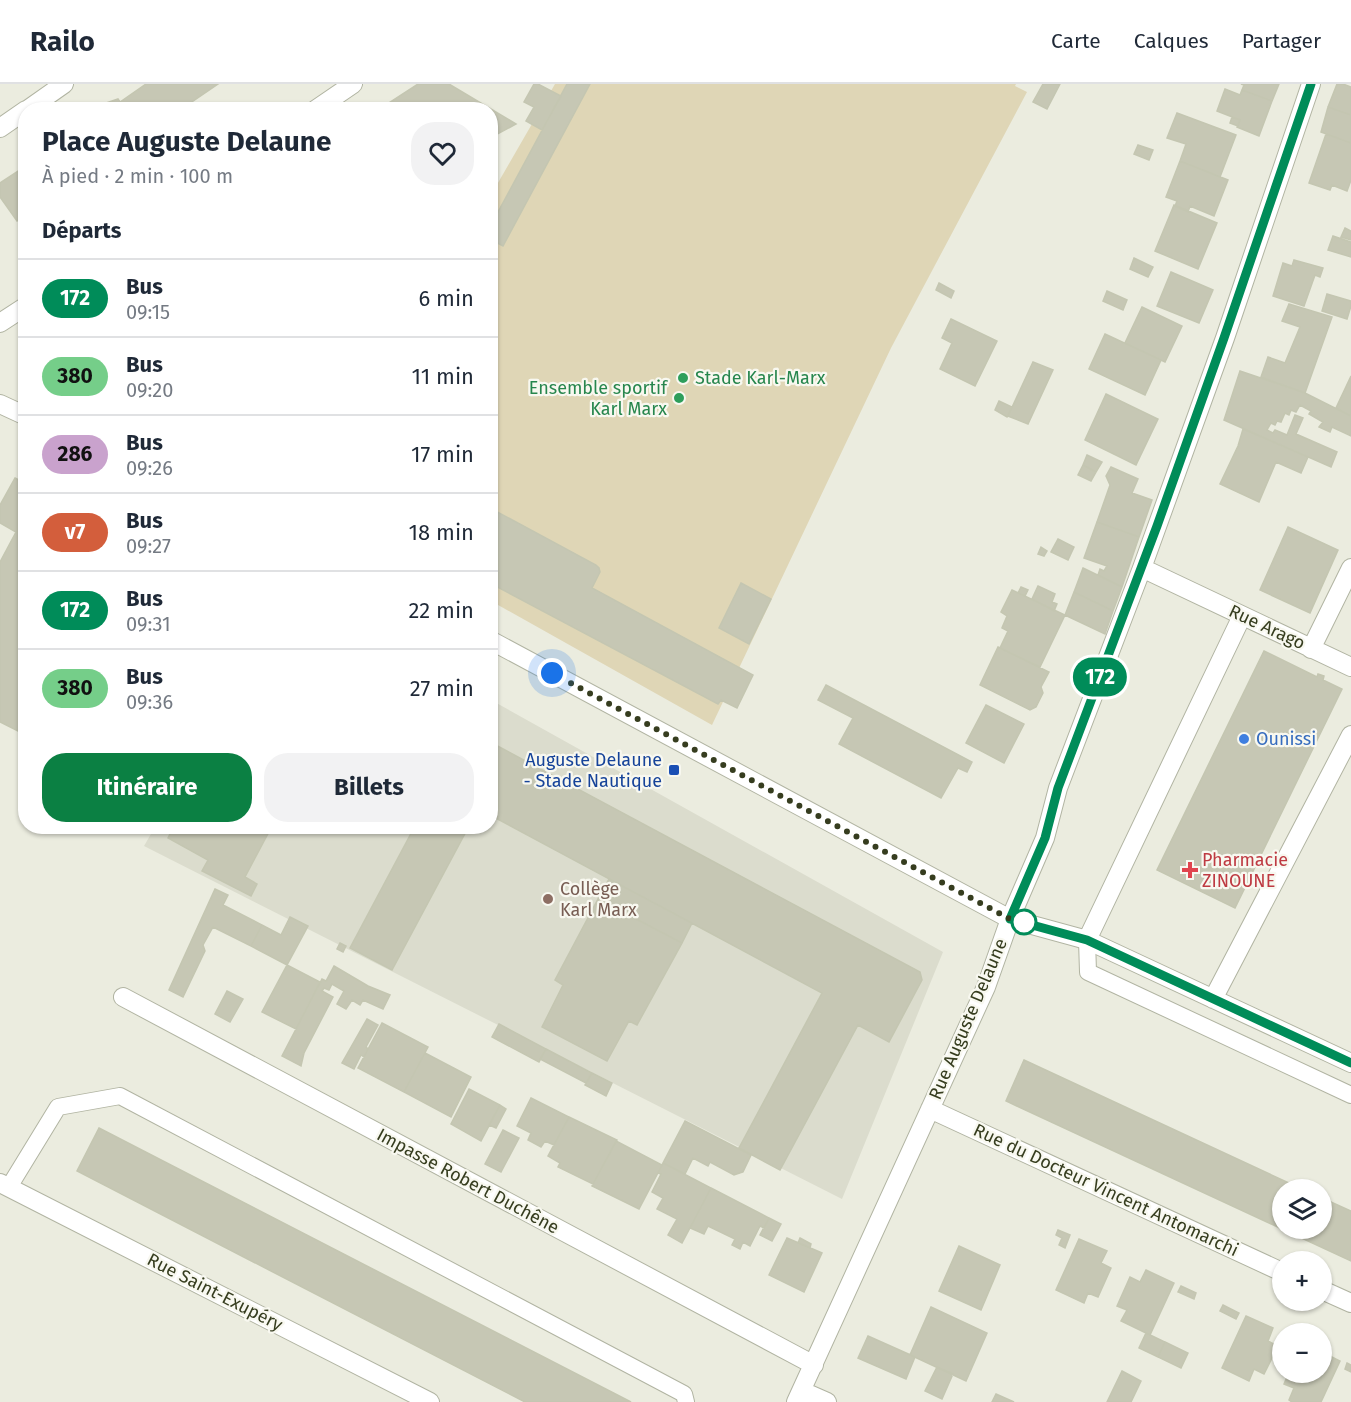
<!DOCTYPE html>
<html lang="fr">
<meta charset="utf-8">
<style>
:root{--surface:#fff;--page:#f2f2f3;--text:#1f2937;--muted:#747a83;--line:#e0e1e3;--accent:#0b8043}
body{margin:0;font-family:"Fira Sans",sans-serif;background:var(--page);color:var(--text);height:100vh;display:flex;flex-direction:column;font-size:22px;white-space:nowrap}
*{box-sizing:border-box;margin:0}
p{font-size:20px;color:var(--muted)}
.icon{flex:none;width:33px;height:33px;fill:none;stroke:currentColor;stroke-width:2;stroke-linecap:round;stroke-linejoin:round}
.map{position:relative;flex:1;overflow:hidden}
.details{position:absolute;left:18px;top:18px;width:480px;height:732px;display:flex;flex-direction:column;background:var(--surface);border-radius:24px;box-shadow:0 2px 4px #0004}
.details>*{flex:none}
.badge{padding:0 12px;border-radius:20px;font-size:21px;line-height:39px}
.buttons{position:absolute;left:1272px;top:1095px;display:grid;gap:12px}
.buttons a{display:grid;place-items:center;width:60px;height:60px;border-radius:50%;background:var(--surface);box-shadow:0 2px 4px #0004;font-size:30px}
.you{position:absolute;width:30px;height:30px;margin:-15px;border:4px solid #fff;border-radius:50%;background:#1a73e8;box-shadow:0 0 0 9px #1a73e833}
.map>.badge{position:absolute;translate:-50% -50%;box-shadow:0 0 0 3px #fff}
h2{padding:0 24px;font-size:22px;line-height:54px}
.round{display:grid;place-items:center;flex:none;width:63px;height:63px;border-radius:24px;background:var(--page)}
.overview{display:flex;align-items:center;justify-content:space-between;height:102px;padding:0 24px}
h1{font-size:28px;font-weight:700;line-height:45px}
.primary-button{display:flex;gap:12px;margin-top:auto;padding:12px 24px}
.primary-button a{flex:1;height:69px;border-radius:24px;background:var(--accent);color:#fff;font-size:24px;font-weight:700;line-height:69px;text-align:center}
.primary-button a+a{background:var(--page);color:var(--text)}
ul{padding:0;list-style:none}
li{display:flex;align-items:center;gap:18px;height:78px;padding:0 24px;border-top:2px solid var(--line)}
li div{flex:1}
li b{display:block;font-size:22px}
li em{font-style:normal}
li .badge{min-width:66px;font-weight:700;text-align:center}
header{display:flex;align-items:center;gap:36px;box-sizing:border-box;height:84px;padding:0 30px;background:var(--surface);border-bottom:2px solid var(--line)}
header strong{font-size:28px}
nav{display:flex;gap:33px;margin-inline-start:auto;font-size:21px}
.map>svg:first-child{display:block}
.built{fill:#dbdccd}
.green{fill:#dfd6b6}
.building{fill:#c6c7b4;stroke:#c4c6b1;stroke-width:1.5}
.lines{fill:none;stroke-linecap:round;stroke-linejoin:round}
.service-casing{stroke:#b1b4a2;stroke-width:18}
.minor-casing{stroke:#b1b4a2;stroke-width:20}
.service{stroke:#fff;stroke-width:16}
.minor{stroke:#fff;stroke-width:18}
.line-casing{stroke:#fff;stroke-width:14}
.line{stroke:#008c59;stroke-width:9}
.walk{stroke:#363d1f;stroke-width:6;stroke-dasharray:0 10.8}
.leisure-dot{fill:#2e9e5b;stroke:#f8f8f0;stroke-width:2}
.shop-dot{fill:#3f7fe0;stroke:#f8f8f0;stroke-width:2}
.transit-dot{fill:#1a4fb4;stroke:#f8f8f0;stroke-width:2}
.health-dot{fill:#e0444e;stroke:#f8f8f0;stroke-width:2}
.education-dot{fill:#8d6e63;stroke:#f8f8f0;stroke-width:2}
.stop-dot{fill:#fff;stroke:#008c59;stroke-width:3}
.labels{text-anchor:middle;stroke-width:4.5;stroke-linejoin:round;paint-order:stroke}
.leisure-label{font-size:18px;fill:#27864d;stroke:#f8f8f0;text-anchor:start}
.street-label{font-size:18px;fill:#363d1f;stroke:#f8f8f0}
.shop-label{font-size:18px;fill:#366cbe;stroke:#f8f8f0;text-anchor:start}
.transit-label{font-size:18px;fill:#164399;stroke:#f8f8f0;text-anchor:end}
.health-label{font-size:18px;fill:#be3a42;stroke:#f8f8f0;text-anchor:start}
.education-label{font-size:18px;fill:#785e54;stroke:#f8f8f0;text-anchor:start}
</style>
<header>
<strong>Railo</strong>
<nav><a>Carte</a><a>Calques</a><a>Partager</a></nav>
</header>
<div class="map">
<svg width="1351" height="1318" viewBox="0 0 1351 1318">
<rect width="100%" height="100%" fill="#ebecdf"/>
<path class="built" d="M491,616L943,868L842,1115L144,762L155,743L490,742Z"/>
<path class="green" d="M555,0H1016L1015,2L1027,8L891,264L712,641L491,517V111Z"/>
<path class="building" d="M146,0H218L180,26H107L106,19L118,15L120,18Z
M418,0H449L516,40L490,54V26H378Z
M534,0H538L561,12L542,46L526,37L534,23L524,18Z
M567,0H590L503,162L490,155V143Z
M1043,0H1060L1047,25L1033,18Z
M1241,0H1279L1272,17L1242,6L1244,1Z
M1337,0H1343L1351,3V31L1328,23Z
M1225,5L1240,11L1242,6L1272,17L1259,52L1237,43L1240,36L1217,27Z
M1328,23L1351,31V59L1321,48Z
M1177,29L1236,51L1220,93L1180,77L1186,60L1167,54Z
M1232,33L1240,36L1238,42L1230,39Z
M1326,50L1351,59V96L1347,107L1332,101L1330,106L1309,99Z
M1138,61L1153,66L1149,76L1134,70Z
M1180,77L1228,96L1214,132L1190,122L1188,128L1175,122L1177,117L1166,113Z
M26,82V131L17,137L0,113V99Z
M1174,121L1217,139L1198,185L1155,167Z
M1345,144L1351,147V156L1341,153Z
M1333,152L1351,158V173L1328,166Z
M1134,174L1153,183L1148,193L1130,185Z
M1294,176L1323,184L1320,193L1315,191L1304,222L1273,212L1283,179L1292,182Z
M1171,188L1213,206L1199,239L1157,222Z
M939,199L954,207L951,214L936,206Z
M1107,207L1127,216L1123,226L1103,217Z
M1327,210L1351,217V222L1347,235L1322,227Z
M1289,220L1332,233L1305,309L1261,293L1268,273L1285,279L1300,243L1282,237Z
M1142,223L1182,242L1165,278L1125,259Z
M951,235L997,257L975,302L940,285L952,259L942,254Z
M1105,250L1161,276L1145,311L1089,285Z
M1033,278L1053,286L1028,340L1008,332Z
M1240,287L1305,309L1351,332V352L1332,343L1330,348L1319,343L1323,338L1309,330L1311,327L1300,321L1296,328L1291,326L1289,331L1285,329L1281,338L1277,337L1275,341L1271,339L1267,346L1273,349L1275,346L1287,351L1295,331L1303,334L1296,350L1337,368L1331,383L1224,336Z
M1351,292V332L1336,324Z
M1106,310L1158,335L1136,381L1085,356Z
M999,317L1012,323L1007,333L995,326Z
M1243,345L1308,373L1301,389L1276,378L1259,418L1220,400L1238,362Z
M1087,371L1102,378L1096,388L1083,381Z
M1083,381L1096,388L1091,397L1078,391Z
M1111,383L1138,395L1132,409L1152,416L1139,453L1097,438L1110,401L1106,392Z
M15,394L26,400V651L0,638V478L16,448L0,439V421Z
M490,424L596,481L599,484L600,488L592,504L753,591L737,624L721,616L718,620L490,499Z
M1097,438L1139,453L1122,503L1098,491L1100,485L1104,487L1107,482L1084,474Z
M1288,443L1338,466L1310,529L1260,506Z
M1058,455L1074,463L1068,476L1051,468Z
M1041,463L1047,467L1044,472L1038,470Z
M1083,484L1122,503L1113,527L1074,508Z
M741,499L771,515L749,560L719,544Z
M1038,502L1055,510L1052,518L1057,520L1054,527L1032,515Z
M1021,503L1028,506L1025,512L1018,509Z
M1012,506L1065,531L1040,583L1000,564L1008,547L1002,544L1007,532L1001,528Z
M1074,508L1113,527L1105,550L1065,531Z
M998,563L1049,588L1041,603L1043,609L1036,623L1030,626L980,601Z
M1264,567L1317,593L1318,590L1324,592L1323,596L1342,605L1235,824L1157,786Z
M826,601L972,678L967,688L958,684L941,714L839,660L853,634L818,616Z
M986,621L1024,640L1004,679L966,659Z
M490,658L920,888L922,896L889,958L858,941L780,1086L739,1064L822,909L490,731Z
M174,742H272L245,793L257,800L251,812L202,787L208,776L168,754Z
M415,742H469L392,886L350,864Z
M609,795L692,839L682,859L598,815Z
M215,805L228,811L223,821L262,841L251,862L213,843L203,861L205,867L183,913L169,906Z
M598,815L682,859L637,941L629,937L607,977L542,943L563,901L555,896Z
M290,833L308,842L287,881L251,862L262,841L281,851Z
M340,859L346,862L343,868L337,865Z
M287,881L320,898L296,945L262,928Z
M334,882L368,902L390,911L383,925L363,916L360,921L352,916L346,925L337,920L344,907L332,900L329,906L324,904L322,907L333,913L304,969L301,982L282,972L322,895L326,897Z
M227,907L243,915L230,938L215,930Z
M367,935L378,941L366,963L368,965L364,973L361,971L354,985L342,979Z
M382,939L428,963L404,1008L358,984Z
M499,940L546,965L539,978L492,953Z
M546,965L592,989L586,999L540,975Z
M425,969L471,993L451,1033L404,1008Z
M1024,976L1304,1106H1282V1144H1322V1114L1351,1127V1177L1006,1017Z
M592,989L612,999L606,1012L585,1001Z
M469,1005L500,1021L481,1057L451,1040Z
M531,1014L569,1033L554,1061L545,1057L541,1063L528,1056L531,1049L517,1042Z
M500,1021L506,1025L496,1044L489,1041Z
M569,1033L617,1056L593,1100L558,1083L560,1079L548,1072Z
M685,1037L751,1071L743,1088L734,1091L710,1078L708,1082L693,1074L685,1090L663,1079Z
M99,1044L631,1318H525L77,1087Z
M503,1046L519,1054L501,1088L485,1080Z
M616,1057L662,1081L639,1125L592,1102Z
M663,1079L711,1104L682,1159L668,1151L677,1135L657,1125L663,1114L652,1108L661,1090L658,1089Z
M711,1104L769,1134L764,1144L760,1142L750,1162L743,1158L740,1165L732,1161L735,1155L708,1142L704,1150L690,1144Z
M769,1134L781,1140L772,1157L760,1151Z
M1058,1146L1070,1151L1065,1164L1059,1161L1062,1154L1056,1151Z
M787,1154L822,1169L804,1208L769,1191Z
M800,1154L811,1160L810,1164L798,1159Z
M1079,1155L1107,1167L1101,1179L1111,1184L1098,1213L1088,1209L1084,1219L1056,1206Z
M959,1162L1000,1181L981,1226L939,1207Z
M1146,1186L1174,1199L1150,1251L1121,1237L1127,1226L1117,1222L1130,1193L1140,1198Z
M1181,1202L1196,1209L1194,1215L1178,1208Z
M1223,1221L1239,1229L1236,1235L1220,1227Z
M931,1223L987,1249L966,1297L910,1271Z
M1246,1232L1273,1244L1268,1257L1278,1262L1264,1290L1254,1285L1249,1297L1222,1284Z
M1146,1249L1165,1258L1158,1273L1139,1264Z
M868,1252L915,1273L906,1295L858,1274Z
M1165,1258L1188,1269L1181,1284L1158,1273Z
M1322,1268L1340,1277L1321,1318H1292L1289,1316L1294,1304L1284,1300L1289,1288H1322Z
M1347,1279L1351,1281V1288L1345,1285Z
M937,1283L953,1290L942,1315L925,1307Z
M1122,1287L1141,1297L1131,1318H1107Z
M996,1310L1014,1318H992Z"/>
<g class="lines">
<g class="service-casing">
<path id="service" d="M1087,856L1088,888L1351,1011
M9,1103L58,1023L120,1012L684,1310L686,1318"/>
</g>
<g class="minor-casing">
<path id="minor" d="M27,26L64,0
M315,26L353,0
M0,44L26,26
M0,239L26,222
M0,320L26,332
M1142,484L1351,583
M490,556L1010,835L1087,856L1351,979
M1311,565L1351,484
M1087,856L1242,532
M123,913L814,1281
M1213,915L1351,651
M930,1025L1282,1188
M0,1099L430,1318
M1322,1206L1351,1219
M802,1307L827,1318
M796,1318L986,903L1010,835L1045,754L1058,704L1142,484L1225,254L1311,0"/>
</g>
<use href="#service" class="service"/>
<use href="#minor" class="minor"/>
</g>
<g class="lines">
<g class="line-casing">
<path id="line" d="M1311,0L1224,254L1157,442L1058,704L1045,754L1010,835L1087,856L1351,979"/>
</g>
<use href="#line" class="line"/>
<path class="walk" d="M552,589L1010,835L1029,840L1024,838"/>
</g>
<g class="leisure-dot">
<circle cx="683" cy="294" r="6"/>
<circle cx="679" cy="314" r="6"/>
</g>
<circle class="shop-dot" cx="1244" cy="655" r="6"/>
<rect class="transit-dot" x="668" y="680" width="12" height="12" rx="3"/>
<path class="health-dot" d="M1187 777h6v6h6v6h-6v6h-6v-6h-6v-6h6z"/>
<circle class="education-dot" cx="548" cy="815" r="6"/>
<circle class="stop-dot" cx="1024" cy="838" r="12"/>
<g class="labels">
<g class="leisure-label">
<text x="695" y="300">Stade Karl-Marx</text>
<text x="667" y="310" text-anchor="end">Ensemble sportif<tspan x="667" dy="21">Karl Marx</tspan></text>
</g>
<g class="street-label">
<text transform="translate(1267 543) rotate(25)" y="6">Rue Arago</text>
<text transform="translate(968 935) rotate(-67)" y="6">Rue Auguste Delaune</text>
<text transform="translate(468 1097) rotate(28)" y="6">Impasse Robert Duchêne</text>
<text transform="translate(1106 1106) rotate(25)" y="6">Rue du Docteur Vincent Antomarchi</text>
<text transform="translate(215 1208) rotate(27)" y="6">Rue Saint-Exupéry</text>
</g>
<g class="shop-label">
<text x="1256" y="661">Ounissi</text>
</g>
<g class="transit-label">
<text x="662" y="682">Auguste Delaune<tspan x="662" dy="21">- Stade Nautique</tspan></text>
</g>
<g class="health-label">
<text x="1202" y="782">Pharmacie<tspan x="1202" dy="21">ZINOUNE</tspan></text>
</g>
<g class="education-label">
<text x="560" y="811">Collège<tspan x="560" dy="21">Karl Marx</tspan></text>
</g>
</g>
</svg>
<div class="buttons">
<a><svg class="icon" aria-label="layers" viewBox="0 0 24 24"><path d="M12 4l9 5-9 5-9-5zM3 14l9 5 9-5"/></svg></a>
<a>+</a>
<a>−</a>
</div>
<div class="you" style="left:552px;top:589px"></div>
<b class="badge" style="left:1100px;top:593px;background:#008c59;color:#fff">172</b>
<section class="details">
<div class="overview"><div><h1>Place Auguste Delaune</h1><p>À pied · 2 min · 100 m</p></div><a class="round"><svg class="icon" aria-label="heart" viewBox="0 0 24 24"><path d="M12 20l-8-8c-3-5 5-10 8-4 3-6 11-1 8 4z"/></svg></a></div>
<h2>Départs</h2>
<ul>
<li><span class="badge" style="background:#008c59;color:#fff">172</span><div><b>Bus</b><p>09:15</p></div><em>6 min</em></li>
<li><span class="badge" style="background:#75ce89;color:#111">380</span><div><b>Bus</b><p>09:20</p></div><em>11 min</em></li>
<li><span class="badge" style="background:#c9a2cd;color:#111">286</span><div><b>Bus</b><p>09:26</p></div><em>17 min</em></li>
<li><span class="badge" style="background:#d35e3c;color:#fff">v7</span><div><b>Bus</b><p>09:27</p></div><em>18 min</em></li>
<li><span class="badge" style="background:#008c59;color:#fff">172</span><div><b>Bus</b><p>09:31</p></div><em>22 min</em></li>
<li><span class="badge" style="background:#75ce89;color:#111">380</span><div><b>Bus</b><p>09:36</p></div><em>27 min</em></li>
</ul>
<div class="primary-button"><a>Itinéraire</a><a>Billets</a></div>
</section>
</div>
